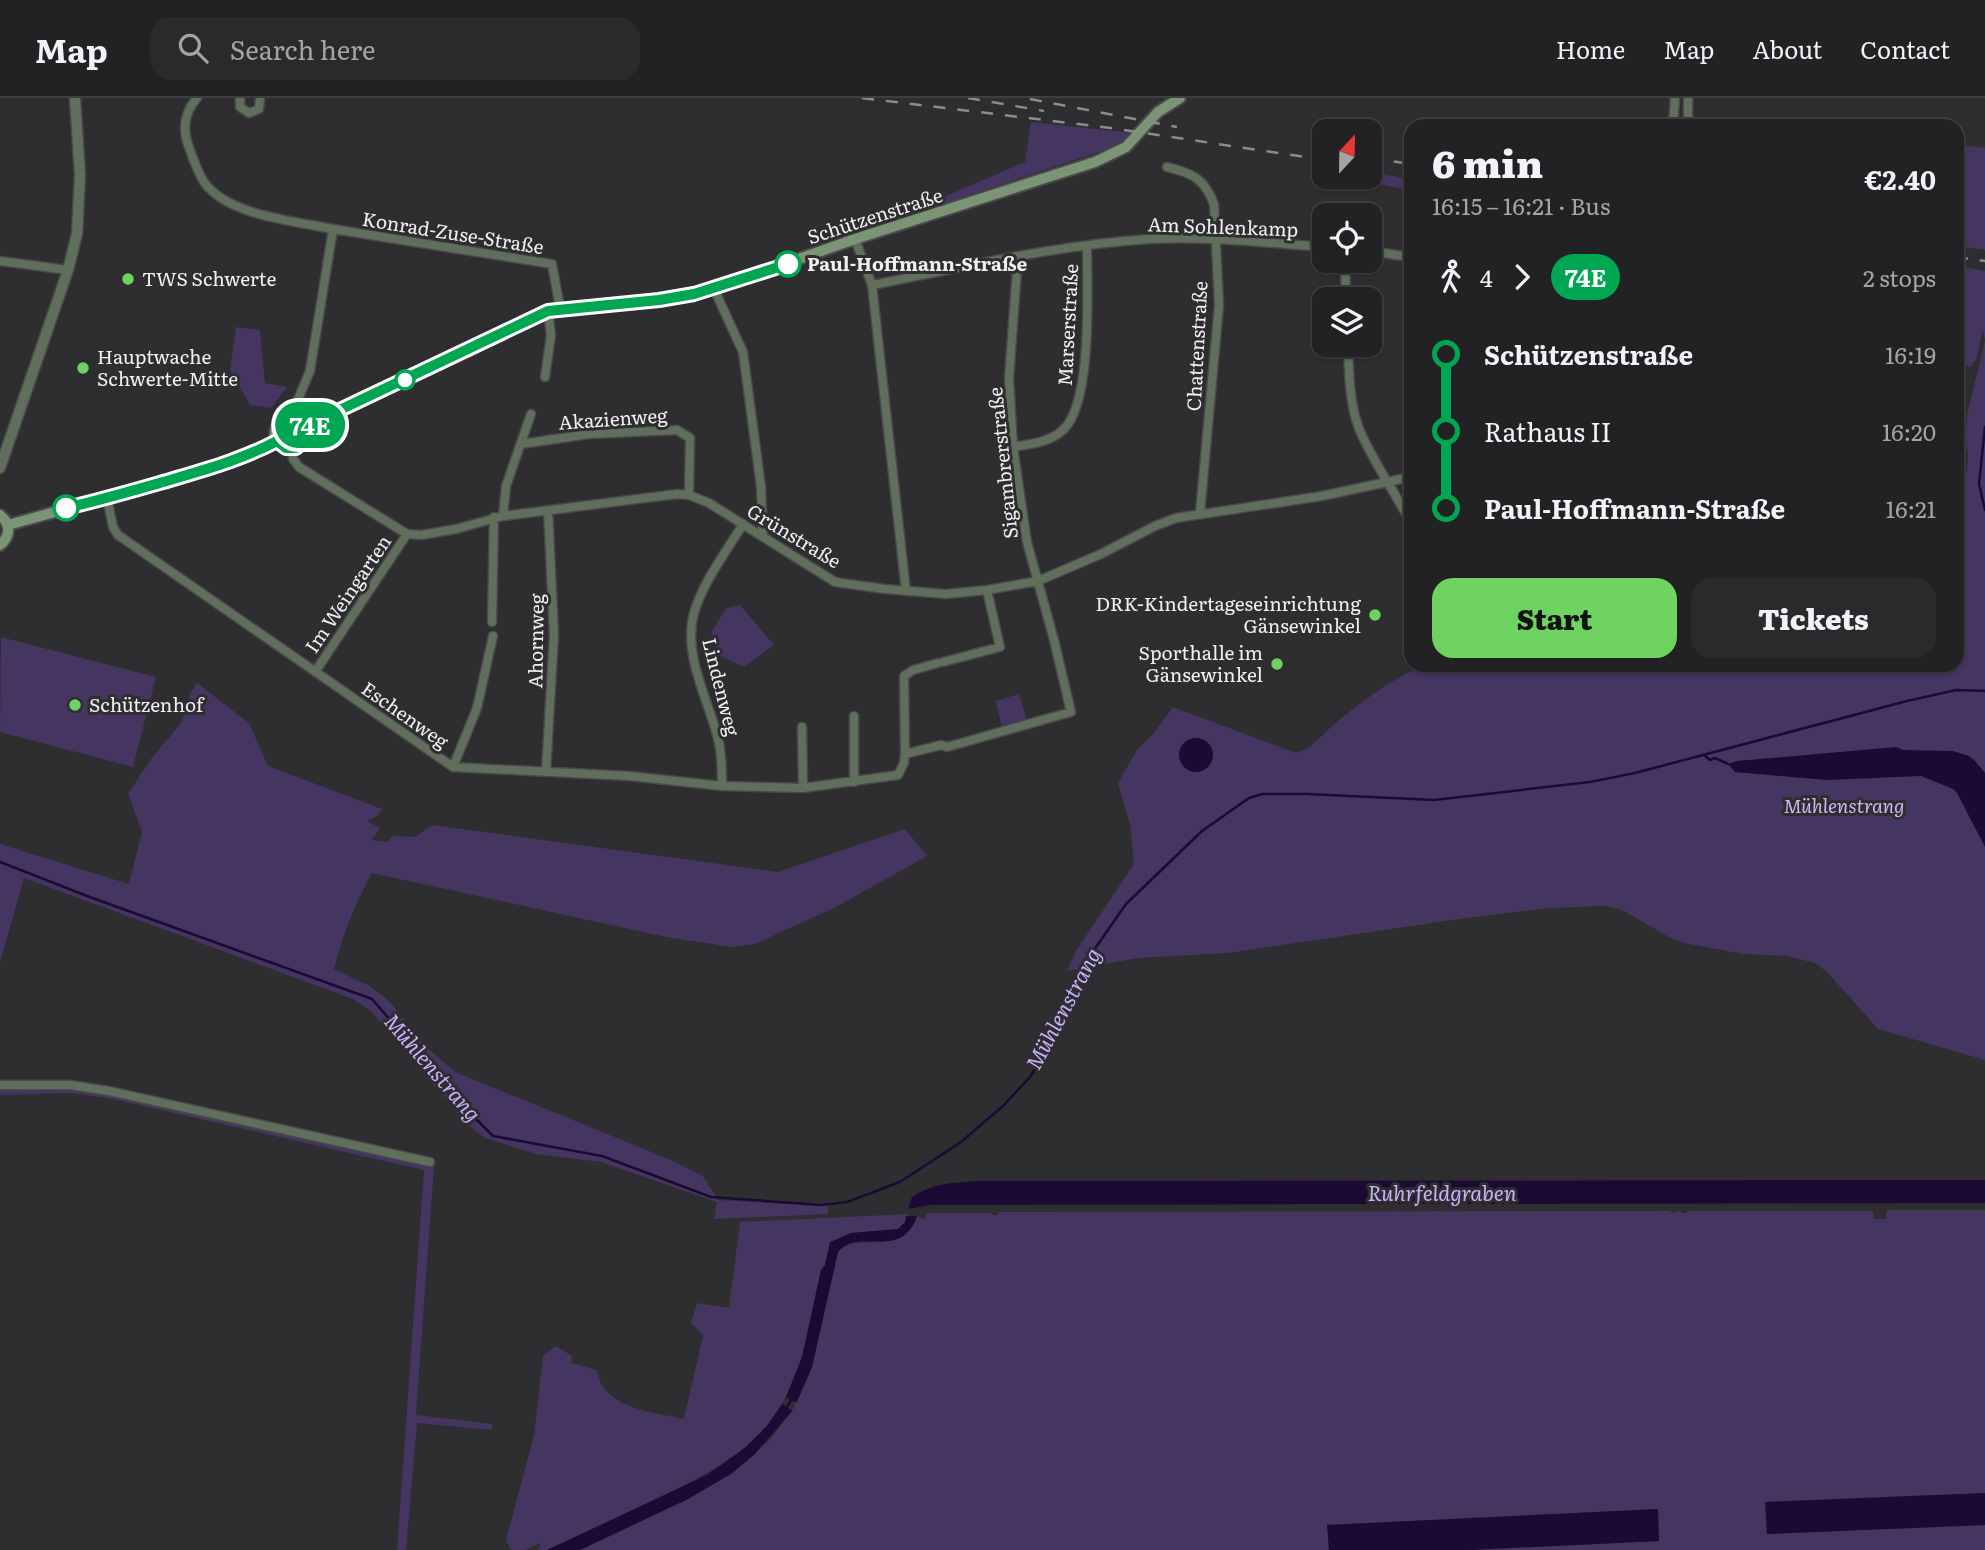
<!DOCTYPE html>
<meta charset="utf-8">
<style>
:root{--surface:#222224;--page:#2a2a2c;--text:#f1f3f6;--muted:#a2a4a6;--line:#3f3f41;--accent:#6ed360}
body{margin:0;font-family:Literata,serif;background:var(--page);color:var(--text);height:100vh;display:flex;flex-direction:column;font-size:26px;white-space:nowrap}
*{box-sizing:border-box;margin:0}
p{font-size:23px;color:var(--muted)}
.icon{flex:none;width:38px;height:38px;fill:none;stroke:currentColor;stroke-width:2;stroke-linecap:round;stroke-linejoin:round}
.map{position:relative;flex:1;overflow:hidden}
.details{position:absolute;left:1404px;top:21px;width:560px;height:553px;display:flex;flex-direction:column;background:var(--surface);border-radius:21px;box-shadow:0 2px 5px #0004,0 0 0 2px var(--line)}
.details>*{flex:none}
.badge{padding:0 14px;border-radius:23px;font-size:24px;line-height:46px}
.needle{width:46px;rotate:22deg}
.tools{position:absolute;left:1312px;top:21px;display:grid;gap:14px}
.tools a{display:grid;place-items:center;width:70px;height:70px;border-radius:14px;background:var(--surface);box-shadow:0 2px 5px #0004,0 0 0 2px var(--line);font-size:35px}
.map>.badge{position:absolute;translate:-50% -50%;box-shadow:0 0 0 4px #fff}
.legs{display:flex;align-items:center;gap:10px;height:77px;padding:0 28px;font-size:23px}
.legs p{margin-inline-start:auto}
.summary{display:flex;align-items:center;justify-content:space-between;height:119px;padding:0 28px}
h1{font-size:38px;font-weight:800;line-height:52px}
.action{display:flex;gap:14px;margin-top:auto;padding:14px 28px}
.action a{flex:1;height:80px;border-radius:21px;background:var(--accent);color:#111;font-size:28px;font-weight:800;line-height:80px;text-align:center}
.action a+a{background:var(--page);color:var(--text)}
ul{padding:0 28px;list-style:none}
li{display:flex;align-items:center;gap:24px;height:77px;font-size:26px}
li i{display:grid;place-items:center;width:10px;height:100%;margin:0 9px;background:currentColor}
li i::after{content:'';width:18px;height:18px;margin:-9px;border:5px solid;border-radius:50%;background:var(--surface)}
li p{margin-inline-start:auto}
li:first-child i{background:linear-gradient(#0000 50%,currentColor 0)}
li:last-child i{background:linear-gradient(currentColor 50%,#0000 0)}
header{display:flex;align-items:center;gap:42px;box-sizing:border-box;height:98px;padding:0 35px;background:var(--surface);border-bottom:2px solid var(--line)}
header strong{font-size:33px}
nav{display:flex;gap:38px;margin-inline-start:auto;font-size:24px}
.search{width:490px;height:63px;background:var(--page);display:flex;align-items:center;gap:18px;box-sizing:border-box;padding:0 24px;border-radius:21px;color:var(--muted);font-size:26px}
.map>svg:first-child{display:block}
.green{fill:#453561}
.water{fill:#1c0a34}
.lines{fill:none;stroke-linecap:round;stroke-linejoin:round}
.stream{stroke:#1c0a34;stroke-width:2.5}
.minor-casing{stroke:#49484b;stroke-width:11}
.tertiary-casing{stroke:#49484b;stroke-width:13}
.secondary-casing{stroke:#49484b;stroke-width:14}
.minor{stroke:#5f6f5c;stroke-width:8}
.tertiary{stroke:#5f6f5c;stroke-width:10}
.secondary{stroke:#7a9475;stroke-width:10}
.rail{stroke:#8c8b8e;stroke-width:2.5;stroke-dasharray:12 12;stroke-linecap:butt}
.line-1-casing{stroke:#fff;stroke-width:16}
.line-1{stroke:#00a651;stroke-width:10}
.stop-1-dot{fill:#fff;stroke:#00a651;stroke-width:3.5}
.poi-dot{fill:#6ed360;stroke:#2e2d30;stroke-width:2.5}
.labels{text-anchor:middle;stroke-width:6;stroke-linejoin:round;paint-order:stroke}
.street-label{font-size:19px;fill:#f0eff1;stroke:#2e2d30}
.stop-label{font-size:19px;font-weight:bold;fill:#f0eff1;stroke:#2e2d30;text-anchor:start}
.poi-label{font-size:19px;fill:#f0eff1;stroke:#2e2d30;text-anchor:start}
.park-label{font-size:19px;font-style:italic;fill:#cab7f4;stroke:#2e2d30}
.water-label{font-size:21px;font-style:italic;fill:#c8b0fb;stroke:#2e2d30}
</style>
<header>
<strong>Map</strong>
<div class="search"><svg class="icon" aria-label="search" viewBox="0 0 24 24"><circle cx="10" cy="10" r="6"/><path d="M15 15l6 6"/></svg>Search here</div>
<nav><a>Home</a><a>Map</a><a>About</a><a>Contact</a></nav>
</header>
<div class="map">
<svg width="1985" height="1452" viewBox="0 0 1985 1452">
<rect width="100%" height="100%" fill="#2e2d30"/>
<path class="green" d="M1031,24L1133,35L1117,48L941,106L939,101L1025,64Z
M1956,46L1985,50V152L1957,148Z
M1370,74L1410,81V92L1351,81V79H1370Z
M1957,168L1985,173V962L1878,931L1827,874L1815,865L1787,858L1743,856L1684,845L1669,839L1622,812L1605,808L1550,810L1466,820L1228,855L1138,860L1067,873L1076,853L1134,766L1130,727L1118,685L1137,652L1153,636L1173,609L1296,655C1312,651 1323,636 1334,626C1362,603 1393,580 1425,567H1956L1957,401L1967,372L1968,357L1965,341L1967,317L1985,243L1983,231L1976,262L1971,269L1957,266Z
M236,229L260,232L265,285L287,289L271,310L250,307L230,272Z
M740,507L774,547L744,569L718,557L711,535L726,510Z
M1,539L156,579L133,669L0,634Z
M197,585L249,625L268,668L382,711L377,718L367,723L380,730L372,742L387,744L393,738L415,739L433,727L778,774L905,731L927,758L836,809L755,846L732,849L666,839L372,775C355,806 342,838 334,871L370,888L390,904L422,945L455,974L671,1062L703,1078L718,1102L828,1108V1116L714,1121L717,1104L601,1064L536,1056L485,1040L469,1028L371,913L353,901L24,780L0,865V746L129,786L142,734L128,696L150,662L182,624L190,595Z
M1019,596L1027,623L1002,630L996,603Z
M0,990H68L92,993L434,1068L416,1317L492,1326V1332L417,1325L406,1452H397L424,1072L113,1001L71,995L0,997Z
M1887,1112H1985V1395L1766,1404L1767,1436L1985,1427V1452H1469L1659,1443L1657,1411L1328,1427L1329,1452H580L688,1401L768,1344L792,1313L812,1269L838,1154C850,1140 867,1147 883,1143C893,1141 905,1131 914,1126L917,1118L925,1122L926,1115H992V1117H998V1114L1671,1113V1115L1680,1113L1681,1115H1687V1113H1873L1874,1121H1886Z
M908,1116L906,1124L898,1131L851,1135L830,1145L825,1167L821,1172C812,1215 806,1260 785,1300C757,1355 701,1379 648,1405C615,1421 581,1436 547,1452H537L539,1451L540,1445L525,1452H511L506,1442L534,1337L543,1257L556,1248L572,1258L571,1265L597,1272C602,1311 654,1314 684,1321L703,1237L691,1225L697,1205L729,1210L740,1124Z"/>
<path class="water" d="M1179 657a17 17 0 1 1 34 0a17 17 0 1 1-34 0Z
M1896,649L1903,652L1953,653L1969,658L1975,663L1985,675V749L1957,695L1953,691L1921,678L1826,682L1735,674L1728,666L1737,663Z
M1985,1082V1105L931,1107L908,1111L912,1099C933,1085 952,1085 977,1083Z
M906,1118H917C901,1164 860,1128 838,1154L812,1269L797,1304L792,1303L786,1299L802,1259L821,1172L825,1167L830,1144L851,1135L898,1131L905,1124Z
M782,1306L792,1313L755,1356L731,1376L688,1401L580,1452H547L707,1377L746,1349L767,1328Z
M1985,1395V1427L1767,1436L1765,1404Z
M1658,1411L1659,1443L1469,1452H1329L1327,1427Z"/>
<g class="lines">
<path class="stream" d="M1985,329L1979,386L1985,412
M1704,657L1710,662L1715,660L1728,666
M0,764L87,798L372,901L423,960L444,989L493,1038L602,1058L711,1099L821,1107L847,1104L900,1084L961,1044L1003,1008L1030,979L1039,965L1058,926L1078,875L1126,806L1202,733L1249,700L1262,696H1307L1434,702L1590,684L1635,675L1907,603L1956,592L1985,593
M785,1312L793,1299"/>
<g class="minor-casing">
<path id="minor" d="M197,0C184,15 182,31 189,49C193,61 197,73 204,84C228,118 295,123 333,131L310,273L290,320
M240,0V9L249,15L259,11L260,0
M1688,0V19L1692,25L1713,28
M1673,28L1675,0
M1167,69C1192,75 1204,80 1214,106L1219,207L1200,415
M333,131L552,166L560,210
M855,141L872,187L906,493
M1370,153L1410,159
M0,163L68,172
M1345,163L1346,201
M872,187C964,169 1056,147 1150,141C1208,138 1267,145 1325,149
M714,191L743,254L761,389L763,439
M1348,247C1349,275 1349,306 1360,333C1374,365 1394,393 1410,423
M545,279L551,237L548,213
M521,346L589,336L677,332L690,340L689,397
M1013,349C1031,346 1050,344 1063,332C1093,305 1087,189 1087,149
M292,351L293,361L299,369L407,436L421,437L456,431L503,418L677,396L689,397L709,405L835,484L885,491L946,496L987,492L1038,483L1101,456L1155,428L1176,420L1322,398L1410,379
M107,400L113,429L118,437L453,669L629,678L722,688L803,690L898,677L904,665L905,656L904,578L913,572L938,565
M503,418L506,388L531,316
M492,524L494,419
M943,564L1000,549L987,492
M315,574L407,436
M854,618V684
M802,629L803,690
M905,656L941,647L947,649L1071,614L1054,542L1027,444L1013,349L1009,280L1018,158
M453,669L477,610L493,538
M546,674L554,536L548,412
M722,688C722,674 722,659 719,645C710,604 682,558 694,515C703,484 726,454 743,426
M0,987H70L109,993L430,1064"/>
</g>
<g class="tertiary-casing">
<path id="tertiary" d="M0,370L68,172L77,136L80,77L75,0"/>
</g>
<g class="secondary-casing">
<path id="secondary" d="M275 336a15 15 0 1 1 30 0a15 15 0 1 1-30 0Z
M304,329L548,213L659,202L714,191L855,141L1095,64L1126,49L1158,14L1180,0
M0,417C11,426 11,438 0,447
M8,427L203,373L235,362L277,343"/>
</g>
<use href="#minor" class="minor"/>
<use href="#tertiary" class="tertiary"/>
<use href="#secondary" class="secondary"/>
<path class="rail" d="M862,0L1111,30L1325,62
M968,0L1044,13
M1030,1L1177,29
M1370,60L1410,66
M1956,159L1985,163"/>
</g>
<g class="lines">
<g class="line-1-casing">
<path id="line-1" d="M66,410C101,402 135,392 170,382C207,371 243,361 277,343L286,350H296L304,343V329L548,213L659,202L694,196L788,166"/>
</g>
<use href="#line-1" class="line-1"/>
</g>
<g class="stop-1-dot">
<circle cx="788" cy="166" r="12"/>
<circle cx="405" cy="282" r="9"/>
<circle cx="66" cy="410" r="12"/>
</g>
<g class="poi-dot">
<circle cx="128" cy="181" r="7"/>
<circle cx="83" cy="270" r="7"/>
<circle cx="1375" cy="517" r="7"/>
<circle cx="1277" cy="566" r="7"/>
<circle cx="75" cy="607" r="7"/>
</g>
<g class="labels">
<g class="street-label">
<text transform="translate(875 118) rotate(-18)" y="7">Schützenstraße</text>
<text transform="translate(1223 129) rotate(2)" y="7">Am Sohlenkamp</text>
<text transform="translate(453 135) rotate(9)" y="7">Konrad-Zuse-Straße</text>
<text transform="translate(1068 227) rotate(-87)" y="7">Marserstraße</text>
<text transform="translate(1197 248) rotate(-87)" y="7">Chattenstraße</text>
<text transform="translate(613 321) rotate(-4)" y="7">Akazienweg</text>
<text transform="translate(1003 365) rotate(-96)" y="7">Sigambrerstraße</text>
<text transform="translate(794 438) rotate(31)" y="7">Grünstraße</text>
<text transform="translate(348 496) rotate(-56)" y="7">Im Weingarten</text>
<text transform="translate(536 543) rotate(-89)" y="7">Ahornweg</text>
<text transform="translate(721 589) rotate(76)" y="7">Lindenweg</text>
<text transform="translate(405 617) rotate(35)" y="7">Eschenweg</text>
</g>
<g class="stop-label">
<text x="807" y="173">Paul-Hoffmann-Straße</text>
</g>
<g class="poi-label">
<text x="142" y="188">TWS Schwerte</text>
<text x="97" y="266">Hauptwache<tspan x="97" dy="22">Schwerte-Mitte</tspan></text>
<text x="1361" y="513" text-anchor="end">DRK-Kindertageseinrichtung<tspan x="1361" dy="22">Gänsewinkel</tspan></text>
<text x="1263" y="562" text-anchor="end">Sporthalle im<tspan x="1263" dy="22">Gänsewinkel</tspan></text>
<text x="89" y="614">Schützenhof</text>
</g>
<g class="park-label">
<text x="1844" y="715">Mühlenstrang</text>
</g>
<g class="water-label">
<text transform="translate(1064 911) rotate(-62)" y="7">Mühlenstrang</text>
<text transform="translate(432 970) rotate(49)" y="7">Mühlenstrang</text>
<text x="1442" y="1103">Ruhrfeldgraben</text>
</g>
</g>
</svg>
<div class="tools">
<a><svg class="needle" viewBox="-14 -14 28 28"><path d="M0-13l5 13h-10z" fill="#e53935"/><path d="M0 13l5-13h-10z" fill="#a2a4a6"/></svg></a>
<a><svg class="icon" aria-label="locate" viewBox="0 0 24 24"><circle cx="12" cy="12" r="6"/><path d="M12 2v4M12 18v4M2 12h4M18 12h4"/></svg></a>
<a><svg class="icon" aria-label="layers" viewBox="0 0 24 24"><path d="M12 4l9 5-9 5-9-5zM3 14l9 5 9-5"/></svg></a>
</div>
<b class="badge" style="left:310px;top:327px;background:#00a651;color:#fff">74E</b>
<section class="details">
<div class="summary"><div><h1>6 min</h1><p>16:15 – 16:21 · Bus</p></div><b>€2.40</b></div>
<div class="legs"><svg class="icon" aria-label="walk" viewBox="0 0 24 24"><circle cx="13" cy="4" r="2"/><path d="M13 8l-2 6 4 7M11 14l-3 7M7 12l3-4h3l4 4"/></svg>4<svg class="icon" aria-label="forward" viewBox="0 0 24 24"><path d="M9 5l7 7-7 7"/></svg><b class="badge" style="background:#00a651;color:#fff">74E</b><p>2 stops</p></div>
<ul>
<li><i style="color:#00a651"></i><b>Schützenstraße</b><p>16:19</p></li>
<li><i style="color:#00a651"></i><span>Rathaus II</span><p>16:20</p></li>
<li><i style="color:#00a651"></i><b>Paul-Hoffmann-Straße</b><p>16:21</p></li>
</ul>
<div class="action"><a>Start</a><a>Tickets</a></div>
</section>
</div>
